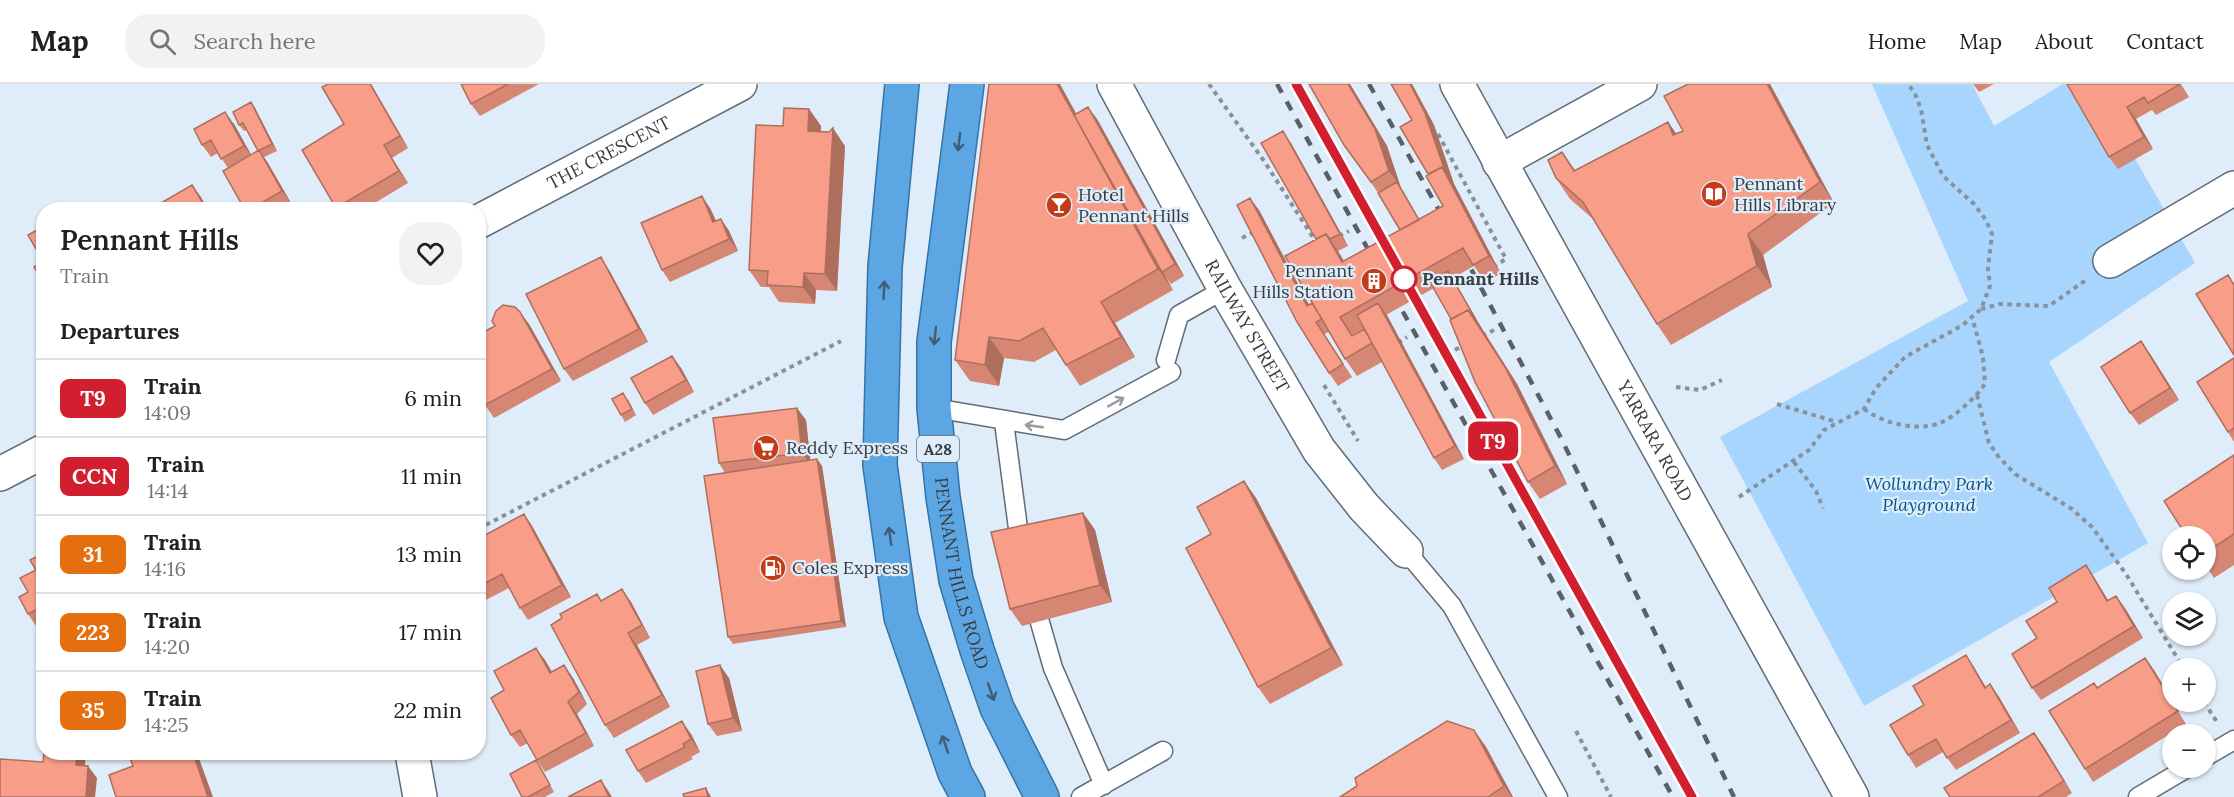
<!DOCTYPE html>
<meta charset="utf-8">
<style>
:root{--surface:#fff;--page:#f2f2f2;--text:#202124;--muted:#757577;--line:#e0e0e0}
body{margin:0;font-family:Lora,serif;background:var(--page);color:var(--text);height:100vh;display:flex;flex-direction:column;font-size:22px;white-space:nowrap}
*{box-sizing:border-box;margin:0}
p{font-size:20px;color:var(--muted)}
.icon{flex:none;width:33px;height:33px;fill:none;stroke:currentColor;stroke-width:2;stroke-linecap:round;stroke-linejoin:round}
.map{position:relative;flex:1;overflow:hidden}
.sheet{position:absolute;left:36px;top:118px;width:450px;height:558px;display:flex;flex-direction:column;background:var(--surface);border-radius:24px;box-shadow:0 2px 4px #0004}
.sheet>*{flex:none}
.badge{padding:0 12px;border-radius:9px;font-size:21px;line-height:39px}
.fabs{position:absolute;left:2162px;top:442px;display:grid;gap:12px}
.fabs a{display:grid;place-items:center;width:54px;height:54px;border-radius:50%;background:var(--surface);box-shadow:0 2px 4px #0004;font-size:30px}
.map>.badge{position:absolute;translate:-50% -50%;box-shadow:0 0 0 3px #fff}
h2{padding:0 24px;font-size:22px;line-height:54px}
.round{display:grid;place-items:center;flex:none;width:63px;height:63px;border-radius:24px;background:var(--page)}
.headline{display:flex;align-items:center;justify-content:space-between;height:102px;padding:0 24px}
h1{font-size:28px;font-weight:600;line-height:45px}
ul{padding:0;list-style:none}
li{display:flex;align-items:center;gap:18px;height:78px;padding:0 24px;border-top:2px solid var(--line)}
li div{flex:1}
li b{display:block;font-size:22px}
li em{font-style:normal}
li .badge{min-width:66px;font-weight:700;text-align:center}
header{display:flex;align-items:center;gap:36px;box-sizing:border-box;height:84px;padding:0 30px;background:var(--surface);border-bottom:2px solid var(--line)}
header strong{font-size:28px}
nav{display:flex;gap:33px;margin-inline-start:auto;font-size:21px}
.search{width:420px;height:54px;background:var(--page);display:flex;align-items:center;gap:15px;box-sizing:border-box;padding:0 21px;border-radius:24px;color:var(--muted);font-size:22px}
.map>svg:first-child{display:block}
.green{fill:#a7d5fe}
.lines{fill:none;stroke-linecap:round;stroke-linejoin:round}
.service-casing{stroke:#606c77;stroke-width:21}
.minor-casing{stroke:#606c77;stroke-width:36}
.secondary-casing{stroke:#606c77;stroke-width:36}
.trunk-casing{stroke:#3473a6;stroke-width:36}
.path{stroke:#89929b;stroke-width:4;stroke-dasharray:4.5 4.5;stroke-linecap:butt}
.service{stroke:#fff;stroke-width:18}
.minor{stroke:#fff;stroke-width:33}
.secondary{stroke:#fff;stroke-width:33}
.trunk{stroke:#5ca7e3;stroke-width:33}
.rail{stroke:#5a6067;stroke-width:4.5;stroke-dasharray:10 10;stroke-linecap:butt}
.wall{fill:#d58774;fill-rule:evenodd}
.shaded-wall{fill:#ae6e5e}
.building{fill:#f89d87;stroke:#ae6e5e;stroke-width:1.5}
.oneway{stroke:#425c72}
.oneway2{stroke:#9b9ea0}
.line-casing{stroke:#fff;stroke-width:14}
.line{stroke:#d11f2f;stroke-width:9}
.stop-dot{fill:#fff;stroke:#d11f2f;stroke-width:3}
.labels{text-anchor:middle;stroke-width:4.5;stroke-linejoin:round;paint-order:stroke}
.shield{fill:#dfecf9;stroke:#697178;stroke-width:1.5}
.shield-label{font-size:16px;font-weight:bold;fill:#373c41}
.street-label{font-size:18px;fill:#373c41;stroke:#dfecf9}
.poi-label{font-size:18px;fill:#373c41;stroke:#dfecf9;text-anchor:start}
.stop-label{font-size:18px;font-weight:bold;fill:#373c41;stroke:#dfecf9;text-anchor:start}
.park-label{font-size:18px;font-style:italic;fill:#01568e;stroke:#dfecf9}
</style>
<header>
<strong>Map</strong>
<div class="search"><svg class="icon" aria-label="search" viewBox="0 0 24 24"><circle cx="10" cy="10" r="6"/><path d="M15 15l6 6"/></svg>Search here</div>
<nav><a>Home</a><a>Map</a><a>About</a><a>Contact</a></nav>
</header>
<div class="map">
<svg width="2234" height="713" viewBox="0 0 2234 713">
<rect width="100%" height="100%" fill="#dfecf9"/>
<path class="green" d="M1872,0H1972L1994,42L2063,0H2092L2195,179L2049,278L2148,459L1864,622L1720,353L1968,217Z"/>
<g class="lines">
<g class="service-casing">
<path id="service" d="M1166,276L1179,231L1225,205
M934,324L1064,346L1171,288
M1004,338L1021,467
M1406,467L1452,522L1558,713
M1033,514L1053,584L1104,701
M2205,673L2234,656
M1081,713L1163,667
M2138,713L2187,684"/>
</g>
<g class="minor-casing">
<g id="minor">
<path id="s1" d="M1114,0L1225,205L1319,366L1364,423L1406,467"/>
<path d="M1499,78L1640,0"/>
<path id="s2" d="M478,138L740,0"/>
<path d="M2110,177L2234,104"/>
<path d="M0,390L44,367"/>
<path d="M412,669L420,713"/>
</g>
</g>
<g class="secondary-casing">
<g id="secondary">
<path id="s3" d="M1457,0L1852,713"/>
</g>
</g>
<g class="trunk-casing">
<g id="trunk">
<path d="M902,0L885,183L880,381L901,533L955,689L968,713"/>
<path id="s4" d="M967,0L934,258V324L943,413L956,496L977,566L997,624L1042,713"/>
</g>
</g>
<path class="path" d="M1209,0L1264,77L1316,158
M1438,50L1506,175L1493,183
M1339,152L1349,147
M1242,154L1256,147
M1981,225L2000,220L2049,222L2086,196
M1482,252L1494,246
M1398,259L1407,253
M1455,266L1464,261
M1324,301L1358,357
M1676,303L1700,306L1722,296
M1977,311L1989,359L1998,372L2015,390L2072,425L2092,443L2126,490L2184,585
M1777,320L1837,338
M1864,325C1882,339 1917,348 1940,339C1955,333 1976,313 1985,300L1983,273L1972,233
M1794,378L1816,407L1823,424
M1739,413L1809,366L1824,346L1864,325L1876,304L1905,273L1963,241L1981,225L1990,202L1988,184L1992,150L1986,136L1974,120L1943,92L1927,61L1921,25L1914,7L1907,0
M478,445L841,257
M2204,618L2217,638
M1576,647L1611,713"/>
<use href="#service" class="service"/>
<use href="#minor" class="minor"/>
<use href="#secondary" class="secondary"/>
<use href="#trunk" class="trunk"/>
<path class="rail" d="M1277,0L1375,178
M1296,0L1390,170
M1369,0L1446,139
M1462,168L1561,354L1734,713
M1408,202L1692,713
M1393,210L1673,713"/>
</g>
<path class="wall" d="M371,0L408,64L392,74L408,99L363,126H338L302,66L344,40Z
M461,0H539L480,32L471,20Z
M1309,0H1350L1387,62L1401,104L1419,135L1443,122L1428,90L1412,36L1391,0H1412L1434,41L1454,100L1501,190L1485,198L1474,182L1453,194L1481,243L1517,300L1567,400L1540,415L1528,398L1451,235L1434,204L1386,231L1464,375L1442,386L1434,374L1382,278L1357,292L1345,275L1329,248L1324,250L1352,293L1338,302L1329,289L1259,126L1309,221L1312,219L1316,155L1291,59L1348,162L1338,167L1344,177L1400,146L1379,110L1344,61ZM1364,244L1366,248L1353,251H1352Z
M1770,0L1834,119L1763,171L1772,203L1671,261L1657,240L1593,135L1570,115L1556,94L1562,68L1575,86L1668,38L1676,50L1683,47Z
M1973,0H1994L1979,8Z
M2067,0H2181L2189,13L2156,31L2152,26L2136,35L2153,65L2118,85L2109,73Z
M251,18L255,24L277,67L264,73L291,119L280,126H245L228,84L218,69L211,73L202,61L234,40L251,71L258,67L247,46L244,47L239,41Z
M809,25L821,42V48L845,62L837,207L816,206L815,220L779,218L769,203H761L749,186L783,42Z
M1076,29L1097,35L1184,192L1171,200L1164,191L1173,206L1115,239L1135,273L1080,302L1056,266L1034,278L1004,274L999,302L970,297L955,276Z
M710,124L716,137L721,135L729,147L738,167L670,198L662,186Z
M609,186L648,258L573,297L564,285Z
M529,240L561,297L494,334L485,321L482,249Z
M2150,270L2179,316L2139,341L2130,329Z
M672,272L681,284L694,308L653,331L645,319Z
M2234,274V358L2228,348Z
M628,315L636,331L625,338L621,331Z
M806,336L810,376L817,375L822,382L846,543L733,560L728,553L725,389L719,379Z
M2234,371V481L2214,494L2205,480V453Z
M1244,397L1256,414L1343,581L1270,620L1258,603L1211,450Z
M1083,429L1095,446L1112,518L1022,542L1010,525Z
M524,430L532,442L571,513L528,536L520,524L509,504L478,520V455Z
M44,469V538L36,542L28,530V508L36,486Z
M2086,481L2108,517L2116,512L2143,554L2041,616L2032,604L2037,554L2057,518Z
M601,517L631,518L650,554L637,561L670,623L614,654L605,641Z
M1966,571L1986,603L1999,613L2020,649L1956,686L1943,668L1916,684L1908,671L1924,621Z
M2145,574L2186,640L2093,698L2085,685L2097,604Z
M545,576L552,588L564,581L573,594L587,620L577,630L594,662L545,688L537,676L528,659L520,663L511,651L504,606Z
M729,594L742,647L717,652L708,640Z
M1474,646L1486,663L1513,713H1340Z
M2034,649L2072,709L2066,713H1950Z
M691,650L700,668L691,673L693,675L646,699L638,687Z
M536,676L554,708L545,713H522Z"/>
<path class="shaded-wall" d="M370,0H371L408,64L400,52Z
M1057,0H1060L1173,206L1158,185Z
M1348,0H1350L1387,62L1401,104L1430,154L1397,98L1389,87Z
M1410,0H1412L1413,2L1434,41L1454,100L1445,87Z
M1767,0H1770L1834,119L1820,98Z
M251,18L255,24L277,67L272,60Z
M1088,23L1097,35L1184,192L1175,180Z
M2127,23L2136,35L2153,65L2144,53Z
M809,25L821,42L820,64L808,47Z
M225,28L234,40L253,74L244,62Z
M1668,38L1683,59L1673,51Z
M833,44L845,62L837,207L825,190Z
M1283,47L1291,59L1348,162L1340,150Z
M384,61L392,74L408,99L399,87Z
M259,66L268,79L291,119L282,107Z
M1442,83L1454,100L1501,190L1489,172Z
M192,101L201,113L208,126H207Z
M702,112L710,124L722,150L713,138Z
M1250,114L1259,126L1316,234L1307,222Z
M721,135L729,147L738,167L729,155Z
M1326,150L1338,167L1354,195L1342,178Z
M1748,150L1763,171L1772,203L1757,182Z
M601,173L609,186L648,258L639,245Z
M1448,187L1481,243L1517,300L1567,400L1555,382Z
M804,189L816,206L815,220L803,203Z
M1101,218L1115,239L1135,273L1121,253Z
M1378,219L1387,231L1464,375L1455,362Z
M520,228L529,240L561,297L552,285Z
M989,253L1004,274L999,302L985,281Z
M2141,257L2150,270L2179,316L2170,304Z
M672,272L681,284L694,308L686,296Z
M797,324L806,336L811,381L802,369Z
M817,375L822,382L846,543L841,537Z
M1244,397L1256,414L1343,581L1331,564Z
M1083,429L1095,446L1112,518L1100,501Z
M524,430L532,442L571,513L562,501Z
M2086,481L2094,493L2116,529L2107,517Z
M622,505L631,518L650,554L642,541Z
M2116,512L2125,524L2143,554L2134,542Z
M628,549L637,561L670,623L662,611Z
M536,564L545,576L559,601L550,589Z
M1966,571L1974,583L1993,616L1985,604Z
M2145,574L2154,586L2172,616V618Z
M564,581L573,594L587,620L579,608Z
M720,581L729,594L742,647L733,634Z
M1990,600L1999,613L2020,649L2011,636Z
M568,618L577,630L594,662L586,649Z
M682,637L691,650L700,668L691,655Z
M1474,646L1486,663L1513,713H1512L1504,702Z
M2034,649L2043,661L2072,709L2064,697Z
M77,669H86L84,693L76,681Z
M193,669H197L213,713H208Z
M88,682L97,694L95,713H86Z
M601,696L609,708L612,713H609Z
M706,704L710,711L711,713H708Z"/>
<path class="building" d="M328,0H370L400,52L384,61L399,87L336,124L302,66L344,40L322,3Z
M461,0H508L471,20Z
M989,0H1057L1158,185L1101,218L1121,253L1066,281L1043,244L1019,257L989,253L985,281L955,276Z
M1309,0H1348L1375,45L1389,87L1371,98L1344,61Z
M1391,0H1410L1425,29L1445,87L1442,83L1428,90L1400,43L1412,36Z
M1688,0H1767L1820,98L1748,150L1757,182L1657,240L1583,118L1556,94L1548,76L1562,68L1574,87L1668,38L1673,51L1683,47L1664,12Z
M2067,0H2180L2148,19L2144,13L2127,23L2144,53L2109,73Z
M251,18L272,60L258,67L243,39L239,41L233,28Z
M1088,23L1175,180L1162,188L1074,31Z
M784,24L809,25L808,47L829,48L833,44L825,190L804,189L803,203L767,201L768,187L749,186L756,41L783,42Z
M225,28L244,62L221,75L211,56L202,61L194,45Z
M1283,47L1340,150L1330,155L1326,150L1316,155L1261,59Z
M259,66L282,107L263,118L266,124L264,126H245L223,87Z
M1442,83L1489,172L1473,181L1463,164L1340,233L1352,252L1364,245L1372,259L1345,275L1285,172L1326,150L1342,178L1443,122L1426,92Z
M1397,98L1419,136L1400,146L1378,109Z
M192,101L207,126H149Z
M702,112L713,138L721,135L729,155L662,186L641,139Z
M1250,114L1307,222L1312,219L1322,235L1316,238L1343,280L1329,289L1297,238L1237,121Z
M44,142V199L34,183L43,177L28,151Z
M601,173L639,245L564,285L526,210Z
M1448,187L1476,236L1468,226L1451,235L1430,198Z
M2228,191L2234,201V271L2196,210Z
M1378,219L1455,362L1434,374L1357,231Z
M503,221L515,223L520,228L552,285L485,321L478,309V243L482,249L495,242L492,237L496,227Z
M1468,226L1505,283L1555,382L1528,398L1475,298L1450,236Z
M2141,257L2170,304L2130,329L2101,283Z
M672,272L686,296L645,319L631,294Z
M2234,274V344L2228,348L2197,298Z
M623,309L632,325L621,331L612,315Z
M797,324L802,369L719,379L713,334Z
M2234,371V450L2205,469V453H2187L2164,417Z
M817,375L841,537L728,553L704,392Z
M1244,397L1331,564L1258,603L1186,464L1211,450L1197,423Z
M1083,429L1100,501L1010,525L991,448Z
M524,430L562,501L520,524L502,490L478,503V455Z
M44,469V536L38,525L28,530L19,513L28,508L20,494L36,486L30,476Z
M2086,481L2107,517L2116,512L2134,542L2032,604L2012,570L2037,554L2026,537L2057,518L2049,504Z
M622,505L642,541L628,549L662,611L605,641L551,541L562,534L560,530L597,510L601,517Z
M536,564L550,589L564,581L579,608L568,618L586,649L537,676L520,646L511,651L491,614L504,606L494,587Z
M1966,571L1985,604L1990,600L2011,636L1947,674L1936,655L1908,671L1890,641L1924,621L1913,602Z
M2145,574L2178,627L2085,685L2049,627L2094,599L2097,604Z
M720,581L733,634L708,640L696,587Z
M682,637L691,655L683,660L685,663L638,687L626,666Z
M1447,637L1474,646L1504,702L1488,713H1340L1357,702L1355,694Z
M2034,649L2064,697L2038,713H1950L1944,704Z
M44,669H77L76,681L88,682L86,713H0V675L43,678Z
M128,669H193L208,713H116L109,691L133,682Z
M536,676L550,701L528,713H522L510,690Z
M601,696L609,713H568Z
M706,704L708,713H684L683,710Z"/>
<defs><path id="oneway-shaft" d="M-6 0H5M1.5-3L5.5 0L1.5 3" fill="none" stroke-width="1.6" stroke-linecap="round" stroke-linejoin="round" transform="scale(1.5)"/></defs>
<g class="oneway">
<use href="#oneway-shaft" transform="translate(959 58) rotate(97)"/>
<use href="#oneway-shaft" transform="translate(884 206) rotate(-87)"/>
<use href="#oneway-shaft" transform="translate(935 252) rotate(96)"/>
<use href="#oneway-shaft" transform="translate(890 452) rotate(-98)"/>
<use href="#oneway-shaft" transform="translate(991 608) rotate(71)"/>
<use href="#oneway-shaft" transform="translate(945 660) rotate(-109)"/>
</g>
<g class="oneway2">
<use href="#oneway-shaft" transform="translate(1116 318) rotate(-29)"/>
<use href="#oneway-shaft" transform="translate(1034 342) rotate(-172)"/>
</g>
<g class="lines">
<g class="line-casing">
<path id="line" d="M1296,0L1692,713"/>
</g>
<use href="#line" class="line"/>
</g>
<defs>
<g id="library-disc" transform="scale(1.35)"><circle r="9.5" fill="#c53b18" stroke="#dfecf9"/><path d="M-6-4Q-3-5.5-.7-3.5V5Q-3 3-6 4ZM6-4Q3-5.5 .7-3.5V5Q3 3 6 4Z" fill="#fff"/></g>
<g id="bar-disc" transform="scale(1.35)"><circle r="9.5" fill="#c53b18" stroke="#dfecf9"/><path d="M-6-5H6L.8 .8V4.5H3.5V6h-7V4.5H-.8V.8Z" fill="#fff"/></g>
<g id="building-disc" transform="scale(1.35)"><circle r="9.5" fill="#c53b18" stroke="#dfecf9"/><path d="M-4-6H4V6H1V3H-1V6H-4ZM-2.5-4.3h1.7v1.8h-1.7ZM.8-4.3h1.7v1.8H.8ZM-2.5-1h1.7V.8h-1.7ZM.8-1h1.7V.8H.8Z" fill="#fff"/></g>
<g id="supermarket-disc" transform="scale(1.35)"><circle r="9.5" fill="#c53b18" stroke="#dfecf9"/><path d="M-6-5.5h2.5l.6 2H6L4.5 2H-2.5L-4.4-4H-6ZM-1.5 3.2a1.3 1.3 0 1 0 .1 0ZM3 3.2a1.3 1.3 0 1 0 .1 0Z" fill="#fff"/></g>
<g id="fuel-disc" transform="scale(1.35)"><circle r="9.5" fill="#c53b18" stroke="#dfecf9"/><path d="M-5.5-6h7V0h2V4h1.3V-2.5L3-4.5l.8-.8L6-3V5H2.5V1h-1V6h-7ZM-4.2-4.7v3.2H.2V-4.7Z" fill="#fff"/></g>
</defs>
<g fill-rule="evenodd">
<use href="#library-disc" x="1714" y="110"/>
<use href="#bar-disc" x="1059" y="121"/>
<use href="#building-disc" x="1374" y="197"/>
<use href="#supermarket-disc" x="766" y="364"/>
<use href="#fuel-disc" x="773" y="484"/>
</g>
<circle class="stop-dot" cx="1404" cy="195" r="12"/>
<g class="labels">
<rect class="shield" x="917" y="352" width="42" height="26" rx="4.5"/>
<g class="shield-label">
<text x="938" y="371">A28</text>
</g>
<g class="street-label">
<text dy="6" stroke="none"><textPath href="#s2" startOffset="148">THE CRESCENT</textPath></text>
<text dy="6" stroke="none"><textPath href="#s1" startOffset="276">RAILWAY STREET</textPath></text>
<text dy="6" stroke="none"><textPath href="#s3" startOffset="408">YARRARA ROAD</textPath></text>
<text dy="6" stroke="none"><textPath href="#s4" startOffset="494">PENNANT HILLS ROAD</textPath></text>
</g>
<g class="poi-label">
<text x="1734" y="106">Pennant<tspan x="1734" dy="21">Hills Library</tspan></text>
<text x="1078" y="117">Hotel<tspan x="1078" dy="21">Pennant Hills</tspan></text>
<text x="1354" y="193" text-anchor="end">Pennant<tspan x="1354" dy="21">Hills Station</tspan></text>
<text x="786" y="370">Reddy Express</text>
<text x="792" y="490">Coles Express</text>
</g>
<g class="stop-label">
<text x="1422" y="201">Pennant Hills</text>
</g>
<g class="park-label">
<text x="1929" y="406">Wollundry Park<tspan x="1929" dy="21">Playground</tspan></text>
</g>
</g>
</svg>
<div class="fabs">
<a><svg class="icon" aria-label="locate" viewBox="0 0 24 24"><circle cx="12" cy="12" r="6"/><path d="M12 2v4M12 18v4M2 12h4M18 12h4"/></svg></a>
<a><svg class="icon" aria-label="layers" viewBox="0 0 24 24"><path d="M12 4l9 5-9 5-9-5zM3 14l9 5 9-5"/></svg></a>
<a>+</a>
<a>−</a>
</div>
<b class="badge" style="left:1493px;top:357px;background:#d11f2f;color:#fff">T9</b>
<section class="sheet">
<div class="headline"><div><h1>Pennant Hills</h1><p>Train</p></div><a class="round"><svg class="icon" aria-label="heart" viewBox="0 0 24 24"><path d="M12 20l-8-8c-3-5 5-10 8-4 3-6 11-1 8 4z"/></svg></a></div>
<h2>Departures</h2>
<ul>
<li><span class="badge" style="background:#d11f2f;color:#fff">T9</span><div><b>Train</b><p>14:09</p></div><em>6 min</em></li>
<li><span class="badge" style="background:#d11f2f;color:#fff">CCN</span><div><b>Train</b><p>14:14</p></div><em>11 min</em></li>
<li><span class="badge" style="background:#e56e0f;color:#fff">31</span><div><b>Train</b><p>14:16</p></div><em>13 min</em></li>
<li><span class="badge" style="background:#e56e0f;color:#fff">223</span><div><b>Train</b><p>14:20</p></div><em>17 min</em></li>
<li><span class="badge" style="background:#e56e0f;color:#fff">35</span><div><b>Train</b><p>14:25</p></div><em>22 min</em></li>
</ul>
</section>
</div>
